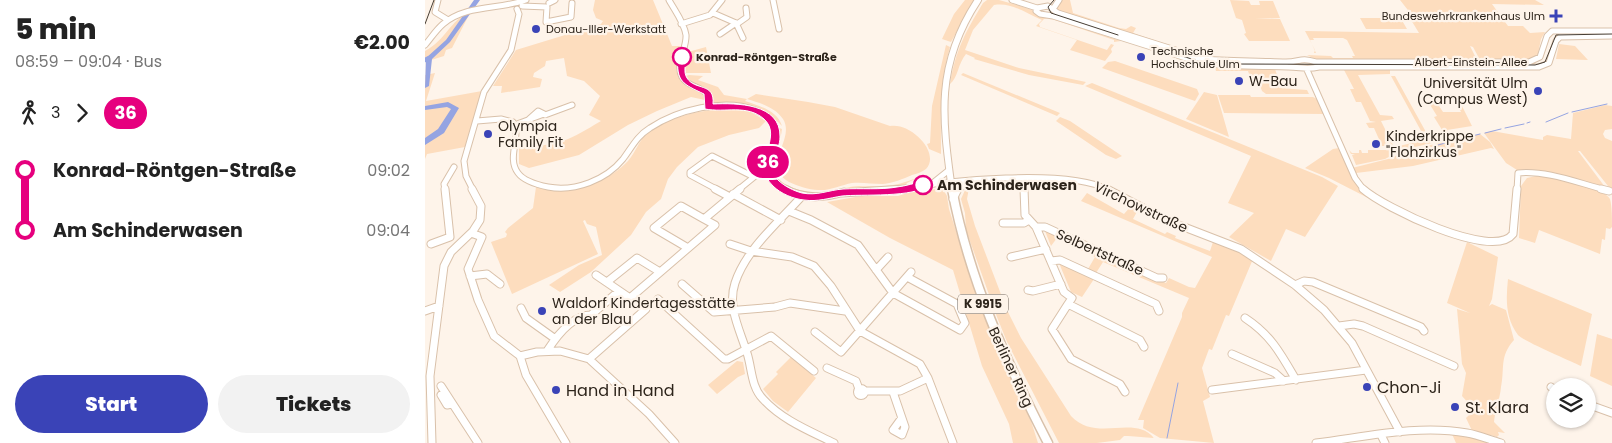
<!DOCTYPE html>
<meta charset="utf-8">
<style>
:root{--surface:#fff;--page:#f2f2f2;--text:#222;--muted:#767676;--accent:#3a43b7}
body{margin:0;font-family:Poppins,sans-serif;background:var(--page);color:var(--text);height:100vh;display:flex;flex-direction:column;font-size:19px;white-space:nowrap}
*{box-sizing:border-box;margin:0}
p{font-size:16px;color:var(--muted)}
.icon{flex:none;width:28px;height:28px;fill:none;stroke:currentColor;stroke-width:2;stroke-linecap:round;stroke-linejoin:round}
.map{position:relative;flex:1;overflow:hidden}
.panel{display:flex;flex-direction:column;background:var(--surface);width:425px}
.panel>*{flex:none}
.badge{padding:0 10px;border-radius:16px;font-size:18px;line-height:32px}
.buttons{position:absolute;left:1121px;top:378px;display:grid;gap:10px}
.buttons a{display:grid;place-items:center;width:50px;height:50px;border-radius:50%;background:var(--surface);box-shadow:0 1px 4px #0004;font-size:25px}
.map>.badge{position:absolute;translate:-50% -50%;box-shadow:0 0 0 2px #fff}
.legs{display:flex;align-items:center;gap:8px;height:55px;padding:0 15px;font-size:16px}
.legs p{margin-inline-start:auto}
.head{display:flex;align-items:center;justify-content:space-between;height:85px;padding:0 15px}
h1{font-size:28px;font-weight:800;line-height:38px}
.button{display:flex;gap:10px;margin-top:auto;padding:10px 15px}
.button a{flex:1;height:58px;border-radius:30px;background:var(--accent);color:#fff;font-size:20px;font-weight:800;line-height:58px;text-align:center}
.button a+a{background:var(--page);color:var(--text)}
ul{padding:0 15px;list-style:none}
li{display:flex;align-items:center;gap:18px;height:60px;font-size:19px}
li i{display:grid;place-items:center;width:8px;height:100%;margin:0 6px;background:currentColor}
li i::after{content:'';width:12px;height:12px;margin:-6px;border:4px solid;border-radius:50%;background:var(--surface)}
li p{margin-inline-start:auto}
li:first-child i{background:linear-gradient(#0000 50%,currentColor 0)}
li:last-child i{background:linear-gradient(currentColor 50%,#0000 0)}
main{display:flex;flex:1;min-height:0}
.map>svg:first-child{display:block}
.green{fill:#fdddbe}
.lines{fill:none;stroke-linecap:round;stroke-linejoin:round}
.stream{stroke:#95a4e2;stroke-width:1}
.canal{stroke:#95a4e2;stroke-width:4.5}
.river{fill:#95a4e2;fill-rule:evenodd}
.minor-far1-casing{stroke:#d9c1aa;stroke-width:7}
.minor-casing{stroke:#d9c1aa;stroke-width:9}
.major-far1-casing{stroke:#d9c1aa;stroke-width:8}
.major-casing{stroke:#d9c1aa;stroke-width:11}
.minor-far1{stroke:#fff;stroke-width:5}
.minor{stroke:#fff;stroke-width:7}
.major-far1{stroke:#fff;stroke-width:6}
.major{stroke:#fff;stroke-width:8}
.tram{stroke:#473e34;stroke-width:1}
.rail{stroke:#473e34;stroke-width:1}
.line-1{fill:#e6007e;stroke:#fff}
.poi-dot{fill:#3a43b7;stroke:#fef4ea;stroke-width:2}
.stop-1-dot{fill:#fff;stroke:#e6007e;stroke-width:2.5}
.labels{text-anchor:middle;stroke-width:4.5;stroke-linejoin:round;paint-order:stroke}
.far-poi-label{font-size:11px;fill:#2d241b;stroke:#fef4ea;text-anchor:start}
.far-stop-label{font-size:11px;font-weight:bold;fill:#2d241b;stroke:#fef4ea;text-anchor:start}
.far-street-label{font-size:11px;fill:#2d241b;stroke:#fef4ea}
.shield{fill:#fef4ea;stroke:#6c6259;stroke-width:1}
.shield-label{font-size:12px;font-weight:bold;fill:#2d241b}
.poi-label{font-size:14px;fill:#2d241b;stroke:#fef4ea;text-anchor:start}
.stop-label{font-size:14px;font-weight:bold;fill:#2d241b;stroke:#fef4ea;text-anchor:start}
.street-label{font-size:14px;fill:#2d241b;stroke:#fef4ea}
.near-poi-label{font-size:16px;fill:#2d241b;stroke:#fef4ea;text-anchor:start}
</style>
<main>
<section class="panel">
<div class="head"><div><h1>5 min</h1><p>08:59 – 09:04 · Bus</p></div><b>€2.00</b></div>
<div class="legs"><svg class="icon" aria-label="walk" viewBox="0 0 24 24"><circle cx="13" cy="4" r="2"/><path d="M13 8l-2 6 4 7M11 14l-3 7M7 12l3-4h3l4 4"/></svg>3<svg class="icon" aria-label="forward" viewBox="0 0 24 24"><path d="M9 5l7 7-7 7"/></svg><b class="badge" style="background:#e6007e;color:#fff">36</b></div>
<ul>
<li><i style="color:#e6007e"></i><b>Konrad-Röntgen-Straße</b><p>09:02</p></li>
<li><i style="color:#e6007e"></i><b>Am Schinderwasen</b><p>09:04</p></li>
</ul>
<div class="button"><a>Start</a><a>Tickets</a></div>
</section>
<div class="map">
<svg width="1187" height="443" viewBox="0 0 1187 443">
<rect width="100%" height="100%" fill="#fef4ea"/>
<path class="green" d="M170,0H228L247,46H258C251,78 249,78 280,93L282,102L279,104L280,100L266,97L232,111L203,125L154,155L104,168L94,164V140C103,141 107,145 113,145C137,146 157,132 176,121L164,115L175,96L159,81L142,76L139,58L121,61L120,66L109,73L108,77L117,79L115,87L76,93L77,86H68L91,50L176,24L178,21L171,18L168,10Z
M540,0H549L526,42L517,39L529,14Z
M562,0H574L592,5L607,10L613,16L626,18L696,41L689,42V40L624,18L619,19L614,24L615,27L682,50L686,44L689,45L686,49L687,52L680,61L645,50L652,40L611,26L617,20C601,14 588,2 569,5L548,30L540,50L594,68L661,82L658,85L604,75L549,59L550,58L541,54C533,63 533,78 525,84C531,49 540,33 558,3Z
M637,0H645L648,13L694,28L701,29L706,26L711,28L708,33L750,47L749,48L631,10L630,8Z
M805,0L824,1L826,5H835L834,1H848L855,18L830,19H855L865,41H824L819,34L821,33L817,20L811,18Z
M975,0H1110L1119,5L1067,4L1083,26H1098L1105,33L1120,32L1116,39L1113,54L1104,60H1055L1048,47L1045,46L1052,60H922L890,59L882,55L906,56L908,58H928L927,56H930L922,40L918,38H888L889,40H885L891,53H889L890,50L880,31L994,33L983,15L986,14Z
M46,11L27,48L21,50L19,56L0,62V51C22,39 24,21 46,11Z
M968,14L975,17L982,29H941L935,18H970Z
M1134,44L1150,46L1163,60L1131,59Z
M521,45L525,47C514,85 516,115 516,154L504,149L502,144L505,143L507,106Z
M281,47L286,73H261L260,67L263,52Z
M690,61L772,89L774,94L770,101L677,68L683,62Z
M790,67L850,69L852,75H849L854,88L882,90L884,94H841L837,91L832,78L825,77L823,71H791Z
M965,69V74L933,75L955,115L967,116L969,119L956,121L969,147L1001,140L966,76H970L1007,143L977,150L960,159L931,165L927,155L930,154H926L924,150L927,153H934V150H936L937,153H943V150H962L960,146H957L949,128H944L941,123L951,122L945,121L936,102H931L925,89H929L919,70Z
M10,73L1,101L57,91L40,147L2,154L0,159V75Z
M538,73L635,113L632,116L536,75Z
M264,75L278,76L273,80L293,87L299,95L322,99L331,94L383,102L410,107L465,126C486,122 516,153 501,169C497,172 492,174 487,175C478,179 468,183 458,184C447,184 437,182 427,183C416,185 405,191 393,190C384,190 373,186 364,182C335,165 371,140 358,119C350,107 335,103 322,99L320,101C334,106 352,110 357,126C348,116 322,100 308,103C301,104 295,106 288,103L284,90L269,84L261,76Z
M667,83L897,177L913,186L880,237L861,229L846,261L804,237L829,213L803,203L826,156L660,86Z
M779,92L792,95L804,137L761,119Z
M793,95H825L826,97H888L892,99L899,114L799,113Z
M1004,103H1012L1018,112H1036L1033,106L1036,104L1047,126L1022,130L1024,132L1019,133L1009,117L1012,116Z
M1180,105L1187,106V129L1180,130L1178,134L1180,138L1187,141V191L1155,151H1153L1180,187L1122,173L1092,170L1081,163L1059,133L1067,131L1118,140V137L1122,135L1146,139L1148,113Z
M300,109L324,111L341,121L334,128L304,135L273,147L252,167L243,179L236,199L221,212L206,235L166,272L135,292L124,285L154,265L177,255L171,227L162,224L160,220L158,221L173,254L87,294L66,242L81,237L82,234L80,232L83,228L108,208L111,187C142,197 180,185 203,161C211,152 213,141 223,133C244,117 274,110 300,109Z
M635,117L645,121L697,156L691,159L681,155L631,121Z
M352,127L357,129C356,143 344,161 350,174C357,188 385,194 399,193C408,192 416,188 425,187C436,185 446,187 457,186C469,186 482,182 494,177L482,183L480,187C463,189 450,186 434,187C420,188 407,195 393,195C378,195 352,187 347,172C342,158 355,144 352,127Z
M1055,134L1065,142L1069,149L1066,148L988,166L931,173L927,176L934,188L947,200L904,178L880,168L908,149L914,148L923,169L967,158L979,151Z
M1111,176C1125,177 1179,187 1185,199C1187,206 1187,219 1187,227L1185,229L1181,228L1180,240L1177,239L1175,254L1114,230L1110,243L1094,238L1096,186L1102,178Z
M541,188H544L542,199L550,226L582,310L596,338L646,416C671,443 709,414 729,438L703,436H699L695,440L672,443H634L582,342L572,317L541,230L540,213L536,199Z
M518,189L522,196L524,209L555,307L606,421L613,443H588L584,424L557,366L528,270L465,238L402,202L436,196H473L492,190Z
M662,193L699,214L707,205L714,208L708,219L740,234L742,232L751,236L750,238L785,251L789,239L828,259L804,316L801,315L787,350L784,349L777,368L785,397L778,401L789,443L735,438L718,428L719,420H713L757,317V313L764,298L678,262L671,273L663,269L670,257L632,238L626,246L620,231L741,283L744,278L764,287L770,288L787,257L656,201Z
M1042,242L1073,257L1067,299L1064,306L1067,304L1081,310L1089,340C1074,357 1080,368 1076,387C1075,399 1070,410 1069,422L1080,433L1073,432L1074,435L1072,437L1066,435V443H1031L1027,434L1050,437L1041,418L1046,413V406L1037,396L1041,373L1037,364L1032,309L1045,313L1022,303Z
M634,263L669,279L657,297L646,292Z
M1083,279L1167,314L1156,366C1146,361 1098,341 1093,335C1080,318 1081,298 1083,279Z
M1172,334L1187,339V386L1165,376Z
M366,357L391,378L363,412L348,401L338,389L353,374L351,372Z
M312,361L318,362L320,374L313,377L292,394L283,385Z"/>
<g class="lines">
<path class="stream" d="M1147,112L1182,104
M1121,122L1143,113
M1102,123L1105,122
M1080,128L1099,124
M1060,133L1076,129
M1013,145L1055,134
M742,438L753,383"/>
<path class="canal" d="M0,60L4,58"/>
<path class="river" d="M49,0H55L25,42L7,59L4,86L0,88L1,58L21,40Z
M23,102L34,108L19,133L0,145V138L13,129L26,109L22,107L0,110V106Z"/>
<g class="minor-far1-casing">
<path id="minor-far1" d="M13,0L10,12L23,20
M244,0C250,11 259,22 261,35C262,48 250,64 257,77C263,87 275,86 282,94L283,107
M348,0L354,29
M587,0L612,8L623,6L633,13L779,59C806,61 834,61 861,62C875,62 875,57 891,62H1104L1115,57L1122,36L1127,31H1187
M124,3L130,0
M97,6L122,7L121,22L146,17L147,3
M612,8L611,11L615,14L628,16L777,63C806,67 834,66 863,67C876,67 881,70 894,67H1114L1124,63L1131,41L1135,37L1187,36
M628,9L634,0
M288,13L311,23L318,38
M256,24L285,15L297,0
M312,24L322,17L321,8
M295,34L311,23
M0,45C6,38 11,30 18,24C42,4 74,10 101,0
M882,70L930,178L939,190
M120,115L147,105
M52,121L76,119L88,122C97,137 81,157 93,173C99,181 113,185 123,187C150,192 181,180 198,159C207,147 212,136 225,128C252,110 299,98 330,110C378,130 316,164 362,190
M92,124L119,114L113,111L104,119
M599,178V190
M509,182L524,170
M20,190L19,184L29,167
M48,190L41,176L39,161L59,92L86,50L94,14L92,9
M293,190L265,175V172L287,156L329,177L313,190
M475,190C522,180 641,168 684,190
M533,190L545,181
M1092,190L1093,173C1122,170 1153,183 1181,190"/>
</g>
<g class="minor-casing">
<path id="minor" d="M290,189L305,197
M360,189C379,200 399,198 419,192
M599,189L600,215L611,227L639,292L647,298L643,304L715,340L719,347
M682,189L741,220L816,249L870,285L899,310L927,343L975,432
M938,189C958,207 1068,261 1088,234L1092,189
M1176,189L1184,191
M416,193L481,189
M308,194L356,220
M377,196C354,222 321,249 310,283C302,307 315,330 322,353C327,368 326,387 338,399C357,420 385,431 409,443
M528,199L533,189
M364,211L386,220L433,245L468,293L535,330L540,323L532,304L482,277
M578,223H599L604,220
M611,227H620L732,278H738
M46,233L57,237L43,269L53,300L69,336L95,356L101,375L141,443
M6,244L25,237L20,189
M305,244L326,251L367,257L389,266L406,286L435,331L495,364L503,378L528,443
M263,248L229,228L256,206L279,219
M586,257L621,249
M626,261L635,260L731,304L734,311
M451,270L463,257
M45,276L62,274L75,284
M182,282L212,258L235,272
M257,284L289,312L350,307L365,303L420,311
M870,285L879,281L888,282L996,327L999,331
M603,290L608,291L636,284
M205,298L290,225L279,219L315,189
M233,299L299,359H303L346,336L389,371
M643,304L627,329L646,359L695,384L700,392
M96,308L101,318L129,338
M0,311L14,306
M820,318C846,335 856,354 871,380
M914,326L929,324L938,326L1029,366
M390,332L416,352L486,272
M122,351C131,337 147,315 166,315L194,291
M807,354L850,373L859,381
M95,356L112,352L135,351L164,359L224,414L250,443
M164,359L221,309L171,275
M402,368L431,381L434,389
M16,386L53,443
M1126,387L1130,390
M432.5 392a3.5 3.5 0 1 1 7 0a3.5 3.5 0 1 1-7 0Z
M787,390L941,370
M440,391H475L503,378
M19,392L16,395L22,405L27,404
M468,392L480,427L477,435L468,430L476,419
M1162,404L1187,413
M956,435L960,443
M7,443L5,376L19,266L26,252L48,231L55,220L56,206L47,189
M891,443C940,437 993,424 1042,433C1054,435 1065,440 1076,443"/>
</g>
<g class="major-far1-casing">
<path id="major-far1" d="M527,190C517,117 510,65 553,0"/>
</g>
<g class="major-casing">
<path id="major" d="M527,189C544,279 581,362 623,443"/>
</g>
<use href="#minor-far1" class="minor-far1"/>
<use href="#minor" class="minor"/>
<use href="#major-far1" class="major-far1"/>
<use href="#major" class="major"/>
<path class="tram" d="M629,0L623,7L626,13L693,35
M738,50L773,61L801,64L1110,65L1120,62L1131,35L1187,34"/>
<path class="rail" d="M0,24L9,0"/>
</g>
<path class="line-1" d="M257,55L261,57C261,64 258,72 262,78C270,91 290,82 288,104C311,103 356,103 355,137C355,152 341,165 353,180C359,186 369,191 377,193C392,196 404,190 418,189C436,188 455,190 472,187C481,186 490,183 498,181L503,185C491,198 435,194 417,196C404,198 393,202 379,200C369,199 356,194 348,186C325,164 359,137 339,119C322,104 300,113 280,109L279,94C258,84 251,82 253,57Z"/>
<g class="poi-dot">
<path d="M1128.5 8.5h5v5h5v5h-5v5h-5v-5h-5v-5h5z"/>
<circle cx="111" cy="29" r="5"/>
<circle cx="716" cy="57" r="5"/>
<circle cx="814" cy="81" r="5"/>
<circle cx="1113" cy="91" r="5"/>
<circle cx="63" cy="134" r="5"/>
<circle cx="951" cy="144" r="5"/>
<circle cx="117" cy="311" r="5"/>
<circle cx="942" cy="387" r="5"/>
<circle cx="131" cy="390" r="5"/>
<circle cx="1030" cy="407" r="5"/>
</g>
<g class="stop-1-dot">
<circle cx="257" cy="57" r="9"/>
<circle cx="498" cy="185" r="9"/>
</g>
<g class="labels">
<g class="far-poi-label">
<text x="1120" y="20" text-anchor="end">Bundeswehrkrankenhaus Ulm</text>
<text x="121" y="33">Donau-Iller-Werkstatt</text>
<text x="726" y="55">Technische<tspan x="726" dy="13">Hochschule Ulm</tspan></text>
</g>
<g class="far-stop-label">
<text x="271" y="61">Konrad-Röntgen-Straße</text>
</g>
<g class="far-street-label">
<text x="1046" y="66">Albert-Einstein-Allee</text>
</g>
<rect class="shield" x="533" y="294.5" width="50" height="19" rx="4"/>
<g class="shield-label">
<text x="558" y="308">K 9915</text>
</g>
<g class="poi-label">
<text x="824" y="86">W-Bau</text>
<text x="1103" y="88" text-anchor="end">Universität Ulm<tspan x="1103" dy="16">(Campus West)</tspan></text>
<text x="73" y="131">Olympia<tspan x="73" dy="16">Family Fit</tspan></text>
<text x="961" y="141">Kinderkrippe<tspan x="961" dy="16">"Flohzirkus"</tspan></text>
<text x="127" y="308">Waldorf Kindertagesstätte<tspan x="127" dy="16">an der Blau</tspan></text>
</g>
<g class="stop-label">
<text x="512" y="190">Am Schinderwasen</text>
</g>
<g class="street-label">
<text transform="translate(716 207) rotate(25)" y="5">Virchowstraße</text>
<text transform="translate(675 252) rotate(24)" y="5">Selbertstraße</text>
<text transform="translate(586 367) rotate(65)" y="5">Berliner Ring</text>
</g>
<g class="near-poi-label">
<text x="952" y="393">Chon-Ji</text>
<text x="141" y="396">Hand in Hand</text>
<text x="1040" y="413">St. Klara</text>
</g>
</g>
</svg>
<div class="buttons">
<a><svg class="icon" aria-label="layers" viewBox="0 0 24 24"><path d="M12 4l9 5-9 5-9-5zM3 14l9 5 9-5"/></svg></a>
</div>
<b class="badge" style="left:343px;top:162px;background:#e6007e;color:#fff">36</b>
</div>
</main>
